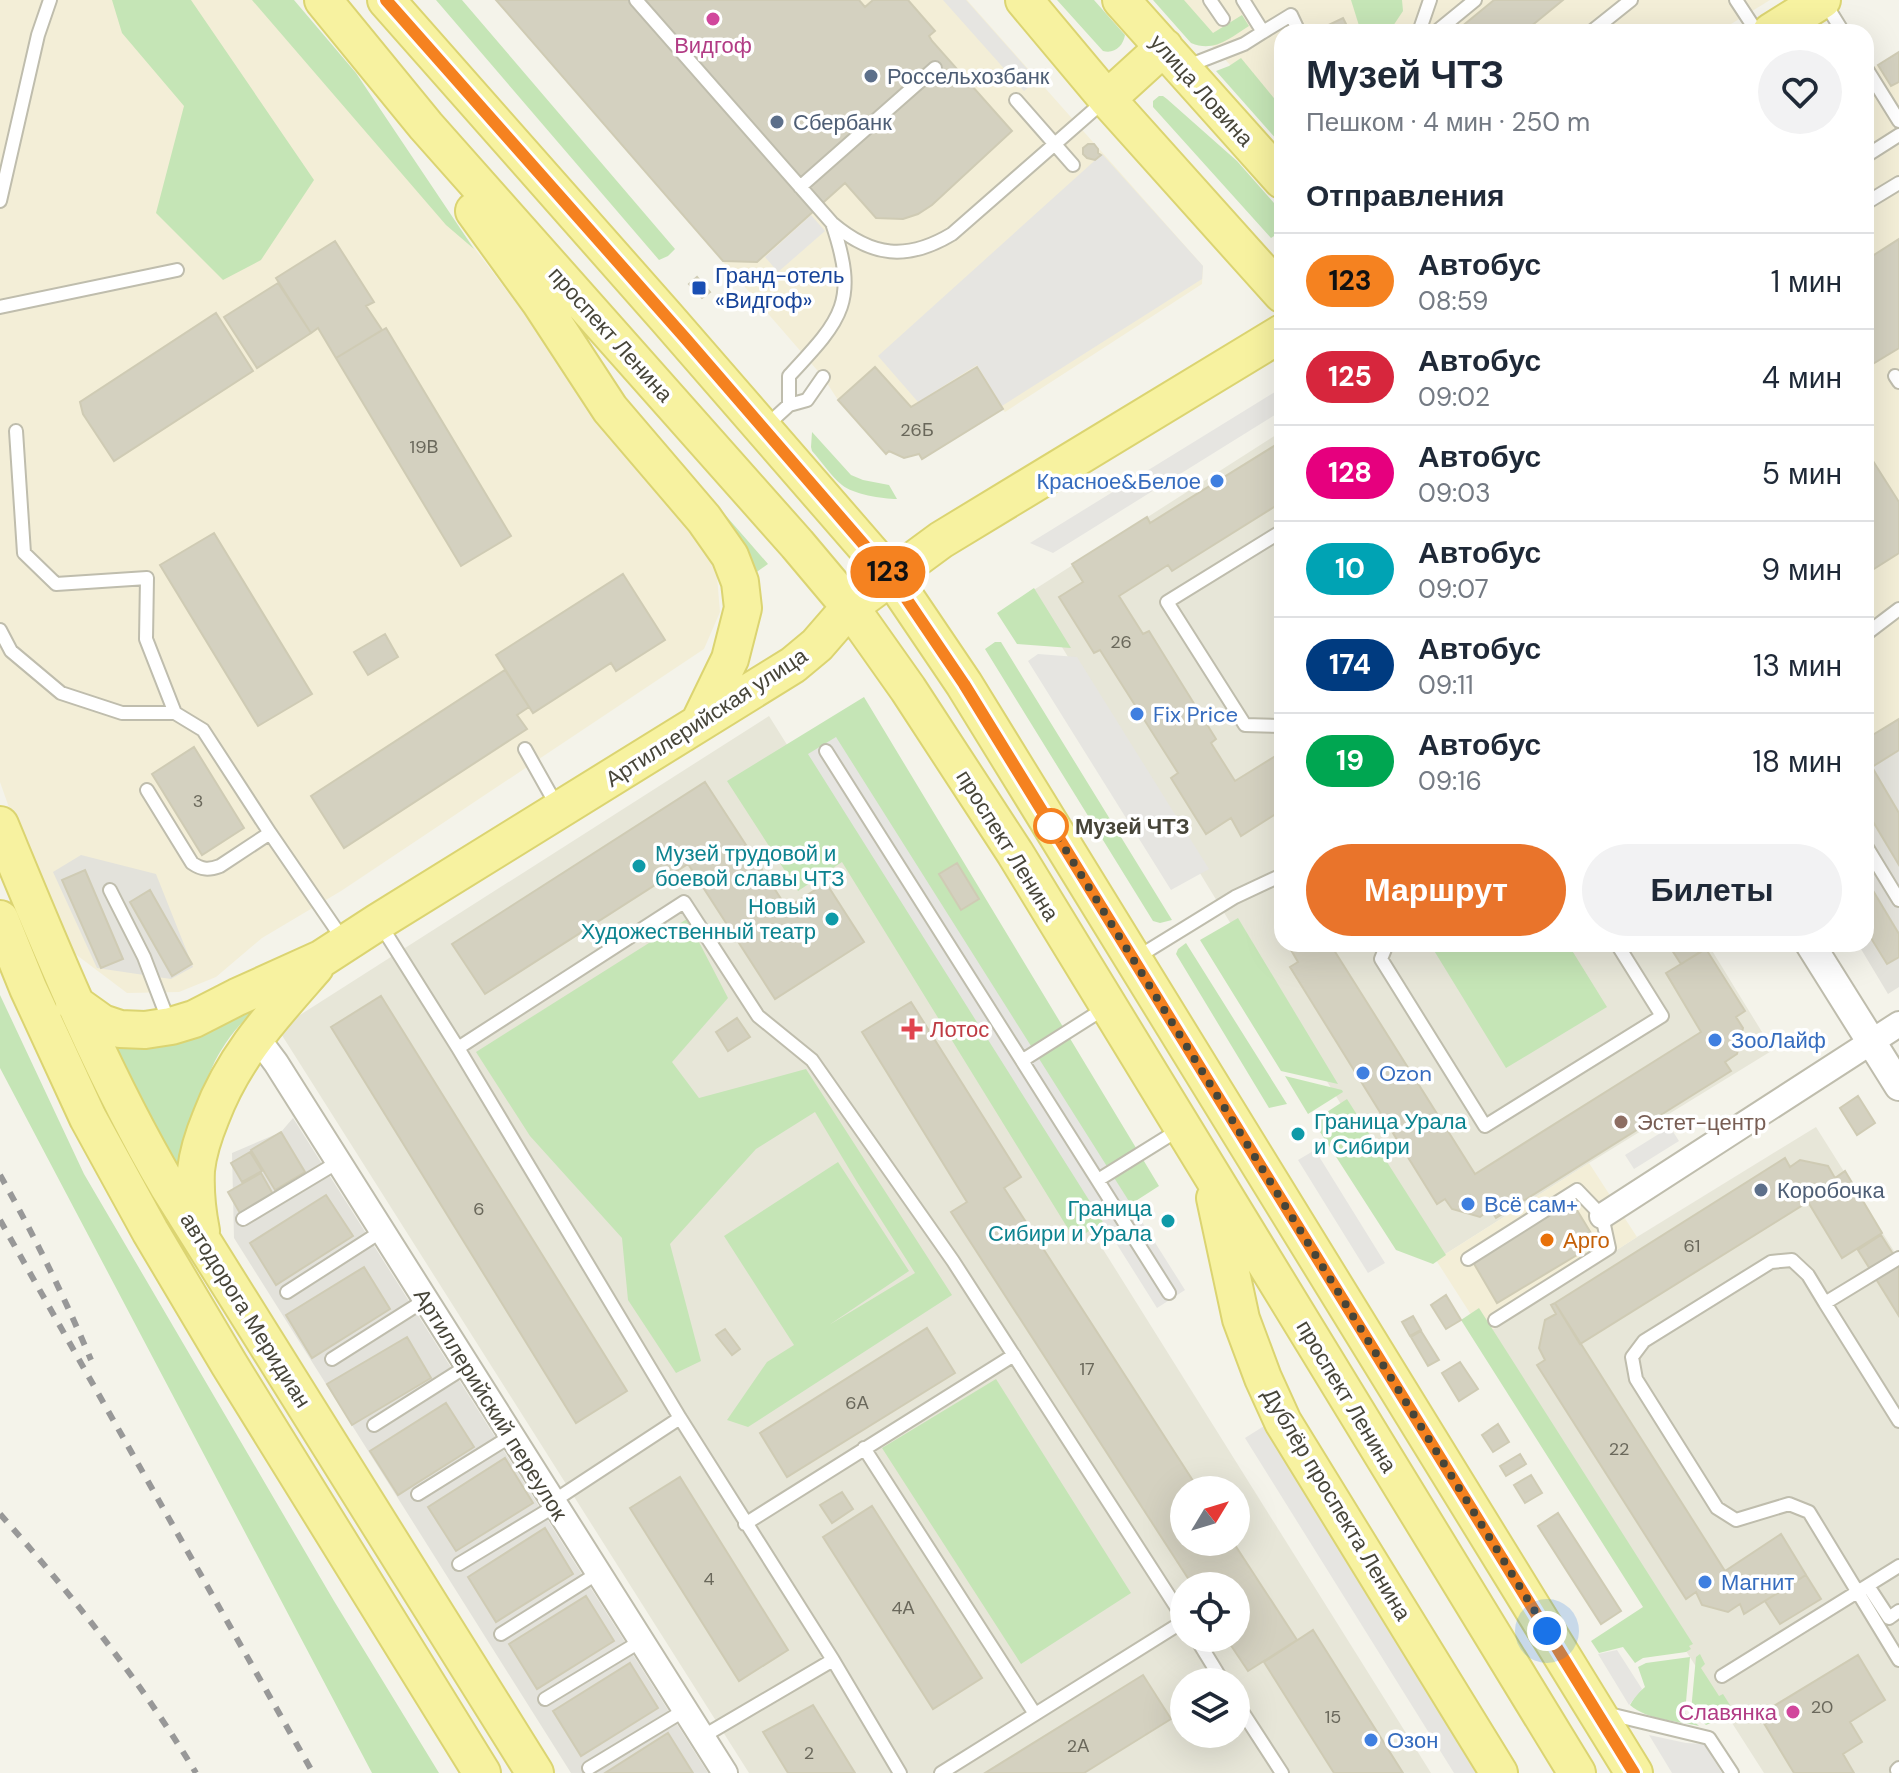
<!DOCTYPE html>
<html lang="ru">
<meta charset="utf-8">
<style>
:root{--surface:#fff;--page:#f2f2f3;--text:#1f2937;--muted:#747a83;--line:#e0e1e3;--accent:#e9742b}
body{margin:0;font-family:"DM Sans",sans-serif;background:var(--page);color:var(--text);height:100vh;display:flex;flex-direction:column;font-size:30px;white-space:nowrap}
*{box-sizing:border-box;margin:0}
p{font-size:26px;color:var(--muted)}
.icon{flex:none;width:44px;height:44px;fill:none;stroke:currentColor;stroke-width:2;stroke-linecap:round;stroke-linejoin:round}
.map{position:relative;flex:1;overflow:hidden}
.details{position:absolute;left:1274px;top:24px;width:600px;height:928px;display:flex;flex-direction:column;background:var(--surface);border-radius:24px;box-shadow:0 8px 32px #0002}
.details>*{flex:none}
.badge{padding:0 16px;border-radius:26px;font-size:28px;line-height:52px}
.needle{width:52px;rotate:52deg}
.controls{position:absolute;left:1170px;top:1476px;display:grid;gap:16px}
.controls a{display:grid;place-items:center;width:80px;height:80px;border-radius:50%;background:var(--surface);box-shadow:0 8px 32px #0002;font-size:40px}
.you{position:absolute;width:40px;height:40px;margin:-20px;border:6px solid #fff;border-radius:50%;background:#1a73e8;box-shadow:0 0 0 12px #1a73e833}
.map>.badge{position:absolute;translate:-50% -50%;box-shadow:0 0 0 4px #fff}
h2{padding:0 32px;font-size:30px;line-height:72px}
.round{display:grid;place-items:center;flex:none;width:84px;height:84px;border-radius:42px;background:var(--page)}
.overview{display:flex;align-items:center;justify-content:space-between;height:136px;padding:0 32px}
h1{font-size:38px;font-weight:600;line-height:60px}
.primary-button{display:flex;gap:16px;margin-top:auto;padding:16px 32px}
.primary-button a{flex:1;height:92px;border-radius:48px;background:var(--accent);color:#fff;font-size:32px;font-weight:600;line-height:92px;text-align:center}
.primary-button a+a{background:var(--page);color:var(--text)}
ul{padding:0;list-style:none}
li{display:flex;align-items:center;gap:24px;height:96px;padding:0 32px;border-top:2px solid var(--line)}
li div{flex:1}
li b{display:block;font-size:30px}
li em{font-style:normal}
li .badge{min-width:88px;font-weight:700;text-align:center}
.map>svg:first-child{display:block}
.residential{fill:#e7e6d8;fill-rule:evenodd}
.commercial{fill:#f3eed7}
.industrial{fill:#e3e2db}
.green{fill:#c5e5b6}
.parking{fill:#e6e5e1}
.building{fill:#d4d1c0;stroke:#cfcbb4;stroke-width:2}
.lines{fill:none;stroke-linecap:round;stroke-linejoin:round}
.service-casing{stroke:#bfbdad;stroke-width:16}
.minor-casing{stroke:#bfbdad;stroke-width:28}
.tertiary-casing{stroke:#bfbdad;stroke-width:32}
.primary-casing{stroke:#dbd471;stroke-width:40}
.service{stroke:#fff;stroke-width:12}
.minor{stroke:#fff;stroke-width:24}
.tertiary{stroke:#fff;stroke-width:28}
.primary{stroke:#f7f2a0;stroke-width:36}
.rail{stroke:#989898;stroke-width:6;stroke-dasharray:10 10;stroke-linecap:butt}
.line-casing{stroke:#fff;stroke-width:18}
.line{stroke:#f58220;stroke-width:12}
.walk{stroke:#474539;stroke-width:8;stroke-dasharray:0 14.4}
.hotel-dot{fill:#d1479c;stroke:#fff;stroke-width:3}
.service-dot{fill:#5c6f8a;stroke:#fff;stroke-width:3}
.transit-dot{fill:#1a4fb4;stroke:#fff;stroke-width:3}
.shop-dot{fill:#3f7fe0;stroke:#fff;stroke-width:3}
.stop-dot{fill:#fff;stroke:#f58220;stroke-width:4}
.culture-dot{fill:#0f9aa8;stroke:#fff;stroke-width:3}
.health-dot{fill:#e0444e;stroke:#fff;stroke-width:3}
.education-dot{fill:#8d6e63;stroke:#fff;stroke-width:3}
.food-dot{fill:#e8710a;stroke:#fff;stroke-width:3}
.labels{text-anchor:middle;stroke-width:7;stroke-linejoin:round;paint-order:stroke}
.number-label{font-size:18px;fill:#6a685b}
.hotel-label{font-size:22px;fill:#b23c85;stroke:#fff}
.service-label{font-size:22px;fill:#4e5e75;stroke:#fff;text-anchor:start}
.street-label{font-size:22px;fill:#474539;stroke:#fff}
.transit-label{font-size:22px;fill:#164399;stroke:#fff;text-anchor:start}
.shop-label{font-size:22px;fill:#366cbe;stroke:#fff;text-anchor:start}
.stop-label{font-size:22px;font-weight:bold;fill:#474539;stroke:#fff;text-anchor:start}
.culture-label{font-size:22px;fill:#0d838f;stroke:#fff;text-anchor:start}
.health-label{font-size:22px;fill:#be3a42;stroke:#fff;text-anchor:start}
.education-label{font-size:22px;fill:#785e54;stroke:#fff;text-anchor:start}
.food-label{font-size:22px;fill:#c56008;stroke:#fff;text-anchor:start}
</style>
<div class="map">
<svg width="1899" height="1773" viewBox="0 0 1899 1773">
<rect width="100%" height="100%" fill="#f4f3ea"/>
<path class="residential" d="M1282,431V944H1708L1773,1050L1589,1163L1436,1260L1029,593Z
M769,716L1431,1773H749L278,1029ZM1184,1490H1236V1542H1184ZM1184,1586H1236V1638H1184ZM1184,1682H1236V1734H1184Z
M1816,1127L1899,1259V1773H1764L1484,1335L1637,1237Z"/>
<path class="commercial" d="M0,0H285L716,565L720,612L704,649L341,891L262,938L216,977L179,992L127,993L74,953L35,881L0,782Z
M496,0H967L1203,266L1202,284L1005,412L1002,409L922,459L919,454L904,458L890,452L886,454L838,400L823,377Z
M1169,0H1770L1718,32H1282V120Z
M1899,52V719L1866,739V72Z
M1589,1163L1637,1237L1484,1335L1436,1260Z"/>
<path class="industrial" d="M1899,719V987L1888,994L1858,944H1866V739Z
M81,855L156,874L193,967L171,979L97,968L53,872Z
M293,1118L708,1773H571L234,1238L232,1153L281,1132Z"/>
<path class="green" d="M112,0H191L314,180L261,260L223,280L156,213L184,106L122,33Z
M252,0H294L356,73L474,249L446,225Z
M436,0H462L675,249L668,256L659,260Z
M1057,0H1094L1125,35C1123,46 1115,54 1103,51Z
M1153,0H1184L1213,33L1242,15L1249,26C1230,38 1214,53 1191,43Z
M1351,0H1402L1403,11L1389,32H1361Z
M1241,58L1282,108V133L1278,141L1216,71L1229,66Z
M1159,96H1163L1167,99L1237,161L1282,212V231L1271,238L1153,107V101Z
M639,416L768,564L751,576Z
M812,432L851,475L863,480L889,485L897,499C882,499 853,494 842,485C831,476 822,462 812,451L811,447Z
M1034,588L1071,648L1017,644L997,613Z
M995,642H1001L1172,920L1160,923L1153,921L985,649Z
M864,697L1159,1186L1075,1240L842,862L798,891L727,781Z
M1238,918L1338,1084L1281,1071L1200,940Z
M687,919L728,998L672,1062L699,1098L806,1069L952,1295L748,1427L727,1420L767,1362L794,1345L724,1236L838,1162L909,1271L829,1325L915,1273L857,1182L815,1112L756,1149L670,1244L701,1361L676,1373L628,1300L622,1238L530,1136L476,1052Z
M1186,943L1287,1104L1269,1108L1176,954L1178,949Z
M1430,944H1568L1607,1007L1506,1068Z
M0,995L84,1174L334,1601L439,1773H372L0,1068Z
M258,1007C240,1023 226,1040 215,1061C199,1093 193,1129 178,1162L168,1158L110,1044Z
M1285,1076L1342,1090L1343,1092L1308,1114Z
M1347,1099L1446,1255L1433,1264L1396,1250L1313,1121Z
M1479,1308L1693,1644L1689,1646L1691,1649L1686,1652L1643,1658L1635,1663L1623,1647L1599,1653L1591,1641L1643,1607L1461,1320Z
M996,1379L1131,1593L1021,1664L882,1448Z
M1700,1654L1705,1664L1701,1668L1719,1696L1723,1694L1735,1713L1706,1725L1691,1711L1696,1657Z
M1690,1657L1685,1713L1699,1726C1678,1721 1647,1720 1630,1705L1636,1695L1645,1687L1638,1667L1646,1663Z"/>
<path class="parking" d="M943,0H966L1037,80L1024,91Z
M1102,154L1203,266L1202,279L1002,406L977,365L918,402L878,356Z
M811,215L825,231L778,272L765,257Z
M1278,390V413L1053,553L1030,543Z
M1038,654L1077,657L1209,869L1171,890L1028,661Z
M836,737L1185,1290L1157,1308L808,754Z
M1670,1127L1679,1141L1634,1169L1625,1155Z
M1315,1150L1385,1263L1368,1273L1298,1160Z
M1264,1426L1480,1773H1454L1245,1438Z
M1617,1650L1642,1689L1629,1705L1598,1654Z
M1649,1735L1686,1743L1704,1744L1722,1773H1672Z"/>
<path class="building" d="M496,0H859L865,7L873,0H908L935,31L929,36L932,41L1012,131L932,205L918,214L903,219L876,218L845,183L757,262L723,261Z
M1494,0H1563L1524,32H1455Z
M1343,18L1350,32H1314Z
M1899,52V82L1891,86L1878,65Z
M1088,144H1094L1098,149V153L1101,155L1095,160L1087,158L1083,154V148Z
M1899,239V348L1866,368V260Z
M335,241L374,302L366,306L382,330L336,358L318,328L311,333L276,278Z
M697,277L710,292L702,298L689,284Z
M278,283L311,333L257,368L224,317Z
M216,313L253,371L114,461L83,414L80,402Z
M386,328L511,536L461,566L336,358Z
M875,367L911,407L977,367L1003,409L922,459L919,454L904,458L889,451L886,454L838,400Z
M1282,441V502L1172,571L1168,565L1119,596L1143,634L1149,631L1216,739L1211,743L1235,781L1282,752V810L1241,836L1231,818L1206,834L1171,778L1178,773L1100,650L1094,653L1059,597L1083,582L1072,564L1147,517L1150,523Z
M1866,450L1899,502V553L1866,574Z
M214,533L312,694L258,726L160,565Z
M623,574L665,640L616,671L611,663L533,713L496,655Z
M385,634L398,657L368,675L354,652Z
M505,670L529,707L517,715L527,729L344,848L311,796Z
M1899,719V750L1872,767L1899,813V865L1866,810V739Z
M194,747L244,828L202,855L152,774Z
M705,782L787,908L826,883L864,942L775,999L688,864L485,994L452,944Z
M957,863L979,899L961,910L939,874Z
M85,870L123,959L101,968L62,880Z
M1866,879L1899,934V957L1887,964L1866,930Z
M150,890L192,964L172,976L130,902Z
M1292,944H1336L1332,947L1475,1174L1701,1032L1666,973L1706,949L1745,1011L1736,1017L1743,1028L1737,1054L1725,1062L1731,1071L1496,1218L1490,1209L1480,1217L1452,1209L1445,1199L1437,1204L1290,967L1298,962L1291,950Z
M1668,944H1699L1703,950L1681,964Z
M381,996L627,1391L576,1423L331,1027Z
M911,1002L1021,1177L1004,1188L1199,1490H1184V1542H1233L1297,1640L1248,1671L1226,1638H1236V1586H1193L951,1212L967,1202L862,1032Z
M737,1018L750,1037L728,1051L716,1032Z
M1858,1096L1875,1123L1857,1135L1840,1108Z
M281,1132L305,1172L275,1190L251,1150Z
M250,1152L262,1171L242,1182L231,1163Z
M1785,1158L1790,1167L1800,1160L1828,1166L1835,1178L1845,1171L1882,1233L1842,1258L1808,1202L1580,1344L1555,1303Z
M261,1173L274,1196L241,1215L228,1192Z
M326,1195L353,1236L276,1285L250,1243Z
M1572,1202L1597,1243L1497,1303L1473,1262Z
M1881,1235L1893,1254L1870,1269L1858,1250Z
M1899,1264V1316L1876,1279Z
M364,1267L390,1309L312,1358L286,1315Z
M1446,1295L1461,1320L1446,1329L1431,1305Z
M1555,1303L1725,1571L1781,1534L1806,1575L1744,1614L1740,1604L1728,1612L1702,1605L1696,1592L1686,1599L1537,1365L1545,1360L1539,1348L1545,1320L1556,1314L1551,1305Z
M1413,1316L1421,1330L1410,1336L1402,1322Z
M927,1328L955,1373L787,1477L760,1433Z
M725,1329L740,1349L732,1355L716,1335Z
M1421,1331L1439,1360L1428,1366L1411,1337Z
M407,1337L431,1378L352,1425L327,1384Z
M1460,1362L1478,1389L1459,1401L1442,1373Z
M446,1403L474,1447L398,1495L370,1451Z
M1498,1424L1509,1442L1493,1452L1482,1435Z
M1520,1454L1526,1464L1506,1476L1500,1466Z
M505,1458L533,1503L456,1551L428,1507Z
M1531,1475L1542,1493L1525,1503L1514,1485Z
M680,1477L788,1650L739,1681L630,1508Z
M842,1492L853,1509L832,1523L820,1505Z
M872,1506L982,1678L933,1709L823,1537Z
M1558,1513L1621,1611L1601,1624L1538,1526Z
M545,1528L573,1574L496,1622L468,1577Z
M1806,1575L1821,1599L1780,1624L1765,1601Z
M586,1596L614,1641L537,1689L509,1644Z
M1313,1630L1403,1773H1334L1264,1662Z
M1858,1655L1885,1700L1850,1722L1862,1742L1843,1754L1854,1773H1794L1759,1715Z
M630,1663L658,1708L581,1756L553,1711Z
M1143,1675L1171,1719L1084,1773H985Z
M813,1705L855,1773H788L763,1732Z
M668,1733L693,1773H605Z"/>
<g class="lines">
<g class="service-casing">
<path id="service" d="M636,0L832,223C872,257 907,261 952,234L1104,101
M1210,0L1223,19
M1736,0L1757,32
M1825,3L1843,32
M1263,32L1291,15L1299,32
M1419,32L1430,0
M1436,32L1475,0
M1591,32L1631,0
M1185,67L1244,44L1263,32L1243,0
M1866,68L1899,121
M1016,100L1073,165
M1866,156L1899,135
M800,187L935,68
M0,201L38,35L50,0
M1866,203L1899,183
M0,307L177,270
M1895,376L1899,382
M789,405V376C842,319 859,302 832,223
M766,426L789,405L807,400L823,377
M16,431L24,553L56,584L147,578L146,639L175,713
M1282,531L1167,602L1245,725L1282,726
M0,630L11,651L61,693L122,713H175L203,730L270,833L344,941
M1866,634L1899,609
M525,749L557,806
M826,751L1169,1293
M147,790L192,863C202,870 209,870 220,866L270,833
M1866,846L1899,900
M110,890L144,957L169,1022
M380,924L458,1048L680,1418L833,1660L900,1773
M1387,944L1381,959L1485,1126L1662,1016L1617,944
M1136,958L1235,897L1282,875
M458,1048L684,902L758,1016L812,1060L953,1261L1184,1619
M1023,1060L1105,1008
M1098,1180L1180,1129
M243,1219L338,1162
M1899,1258L1825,1303L1808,1275L1792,1260L1771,1262L1644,1341L1632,1357L1636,1379L1717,1508L1736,1520L1789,1504L1809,1512L1899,1660
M1468,1259L1577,1190L1602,1216L1609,1248L1495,1320
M287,1292L382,1231
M1825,1303L1899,1421
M332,1359L425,1300
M374,1425L467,1366
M864,1448L1035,1714
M418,1494L511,1436
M552,1502L680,1418
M745,1524L1014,1355
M459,1564L555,1506
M1868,1586L1889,1618L1899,1611
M501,1634L598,1573
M1196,1638L1223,1682
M1722,1676L1899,1566
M545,1699L641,1641
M1236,1702L1282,1773
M1605,1713L1709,1738L1732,1773
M702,1737L833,1660
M589,1768L685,1710
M941,1773L1184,1621
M1898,1773L1897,1770L1899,1768"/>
</g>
<g class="minor-casing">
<path id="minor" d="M255,1035L276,1063L725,1773
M1602,1216L1899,1024"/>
</g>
<g class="tertiary-casing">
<path id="tertiary" d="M1810,944L1899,1086"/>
</g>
<g class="primary-casing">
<path id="primary" d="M323,0L426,126L797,544L850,607L908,689L1015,853L1577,1773
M386,0L666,317L891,576L964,684L1634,1773
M1024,0L1107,99L1282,294
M1121,0L1282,180
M1771,32L1822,0
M1107,99L1164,47
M474,211L540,302L610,409L704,519L730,556L740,582L743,608L730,659L699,723
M0,825C51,948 100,1070 168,1186L535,1773
M0,919L28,988L88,1118L150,1231L229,1364L482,1773
M74,1003L102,1023L120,1029L145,1030L171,1026L194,1019L237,997L321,959L378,922L793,665L817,645L850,607L941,540L1282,333
M1215,1198L1241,1319L1263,1378L1283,1422L1499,1773
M201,1231C197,1211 195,1191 196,1170C198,1152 204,1134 211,1117C234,1056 273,1015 315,967"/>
</g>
<use href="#service" class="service"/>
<use href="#minor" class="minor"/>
<use href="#tertiary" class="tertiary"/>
<use href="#primary" class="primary"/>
<path class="rail" d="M0,1175C34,1235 64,1296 91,1360
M0,1220L313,1773
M0,1514C72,1595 140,1680 196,1773"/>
</g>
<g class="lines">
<g class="line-casing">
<path id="line" d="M386,0L686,339L891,576L964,684L1634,1773"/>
</g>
<use href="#line" class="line"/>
<path class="walk" d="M1051,826L1547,1631"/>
</g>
<g class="hotel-dot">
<circle cx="713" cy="19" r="8"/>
<circle cx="1793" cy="1712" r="8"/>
</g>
<g class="service-dot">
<circle cx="871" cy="76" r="8"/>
<circle cx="777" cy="122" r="8"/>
<circle cx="1761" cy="1190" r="8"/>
</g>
<rect class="transit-dot" x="691" y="280" width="16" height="16" rx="4"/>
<g class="shop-dot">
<circle cx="1217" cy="481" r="8"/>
<circle cx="1137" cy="714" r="8"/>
<circle cx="1715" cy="1040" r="8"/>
<circle cx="1363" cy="1073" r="8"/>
<circle cx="1468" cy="1204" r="8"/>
<circle cx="1705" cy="1582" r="8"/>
<circle cx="1371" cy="1740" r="8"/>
</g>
<circle class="stop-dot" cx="1051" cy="826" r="16"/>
<g class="culture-dot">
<circle cx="639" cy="866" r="8"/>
<circle cx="832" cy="919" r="8"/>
<circle cx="1298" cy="1134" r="8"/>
<circle cx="1168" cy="1221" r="8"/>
</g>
<path class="health-dot" d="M908 1017h8v8h8v8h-8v8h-8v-8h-8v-8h8z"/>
<circle class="education-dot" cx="1621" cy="1122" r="8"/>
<circle class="food-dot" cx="1547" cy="1240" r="8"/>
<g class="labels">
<g class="number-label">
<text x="917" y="436">26Б</text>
<text x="424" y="453">19В</text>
<text x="1121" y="648">26</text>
<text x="198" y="807">3</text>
<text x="479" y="1215">6</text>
<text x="1692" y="1252">61</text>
<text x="1087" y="1375">17</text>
<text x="857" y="1409">6А</text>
<text x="1619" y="1455">22</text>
<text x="709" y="1585">4</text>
<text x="903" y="1614">4А</text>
<text x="1822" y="1713">20</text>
<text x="1333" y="1723">15</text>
<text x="1078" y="1752">2А</text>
<text x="809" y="1759">2</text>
</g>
<g class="hotel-label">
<text x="713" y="53">Видгоф</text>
<text x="1777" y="1720" text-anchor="end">Славянка</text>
</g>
<g class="service-label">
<text x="887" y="84">Россельхозбанк</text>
<text x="793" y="130">Сбербанк</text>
<text x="1777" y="1198">Коробочка</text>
</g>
<g class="street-label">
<text transform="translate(1202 90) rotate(48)" y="8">улица Ловина</text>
<text transform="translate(611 334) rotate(48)" y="8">проспект Ленина</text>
<text transform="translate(706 717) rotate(-33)" y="8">Артиллерийская улица</text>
<text transform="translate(1008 845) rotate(58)" y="8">проспект Ленина</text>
<text transform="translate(246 1310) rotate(58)" y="8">автодорога Меридиан</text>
<text transform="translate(1347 1396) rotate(59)" y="8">проспект Ленина</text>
<text transform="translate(491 1404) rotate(58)" y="8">Артиллерийский переулок</text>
<text transform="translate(1337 1504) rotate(59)" y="8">Дублёр проспекта Ленина</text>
</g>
<g class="transit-label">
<text x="715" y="283">Гранд-отель<tspan x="715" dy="25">«Видгоф»</tspan></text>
</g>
<g class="shop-label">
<text x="1201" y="489" text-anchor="end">Красное&amp;Белое</text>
<text x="1153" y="722">Fix Price</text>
<text x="1731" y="1048">ЗооЛайф</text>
<text x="1379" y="1081">Ozon</text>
<text x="1484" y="1212">Всё сам+</text>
<text x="1721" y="1590">Магнит</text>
<text x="1387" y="1748">Озон</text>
</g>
<g class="stop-label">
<text x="1075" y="834">Музей ЧТЗ</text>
</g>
<g class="culture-label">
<text x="655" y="861">Музей трудовой и<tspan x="655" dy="25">боевой славы ЧТЗ</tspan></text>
<text x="816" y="914" text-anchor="end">Новый<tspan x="816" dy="25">Художественный театр</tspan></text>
<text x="1314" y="1129">Граница Урала<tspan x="1314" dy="25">и Сибири</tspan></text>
<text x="1152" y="1216" text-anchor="end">Граница<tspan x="1152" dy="25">Сибири и Урала</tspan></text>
</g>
<g class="health-label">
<text x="930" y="1037">Лотос</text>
</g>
<g class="education-label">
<text x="1637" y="1130">Эстет-центр</text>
</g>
<g class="food-label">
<text x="1563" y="1248">Арго</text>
</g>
</g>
</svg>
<div class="controls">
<a><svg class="needle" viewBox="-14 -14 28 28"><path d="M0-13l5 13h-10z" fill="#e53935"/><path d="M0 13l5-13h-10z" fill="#747a83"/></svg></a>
<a><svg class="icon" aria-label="locate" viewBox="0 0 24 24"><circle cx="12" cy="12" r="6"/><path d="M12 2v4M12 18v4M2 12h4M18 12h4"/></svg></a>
<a><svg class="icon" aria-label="layers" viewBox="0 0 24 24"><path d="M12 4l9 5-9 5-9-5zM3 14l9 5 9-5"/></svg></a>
</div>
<div class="you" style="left:1547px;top:1631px"></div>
<b class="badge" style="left:888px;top:572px;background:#f58220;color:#111">123</b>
<section class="details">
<div class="overview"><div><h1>Музей ЧТЗ</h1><p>Пешком · 4 мин · 250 m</p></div><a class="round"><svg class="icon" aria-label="heart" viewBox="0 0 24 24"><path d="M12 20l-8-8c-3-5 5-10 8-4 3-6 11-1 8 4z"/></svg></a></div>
<h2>Отправления</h2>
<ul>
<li><span class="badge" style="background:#f58220;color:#111">123</span><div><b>Автобус</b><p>08:59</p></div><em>1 мин</em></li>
<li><span class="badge" style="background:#d7263d;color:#fff">125</span><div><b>Автобус</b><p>09:02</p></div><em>4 мин</em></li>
<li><span class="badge" style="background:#e6007e;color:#fff">128</span><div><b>Автобус</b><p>09:03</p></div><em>5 мин</em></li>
<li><span class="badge" style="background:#00a3b4;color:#fff">10</span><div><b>Автобус</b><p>09:07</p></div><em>9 мин</em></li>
<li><span class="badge" style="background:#003b80;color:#fff">174</span><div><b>Автобус</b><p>09:11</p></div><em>13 мин</em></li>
<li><span class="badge" style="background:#00a651;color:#fff">19</span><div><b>Автобус</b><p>09:16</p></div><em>18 мин</em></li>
</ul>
<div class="primary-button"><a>Маршрут</a><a>Билеты</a></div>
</section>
</div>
